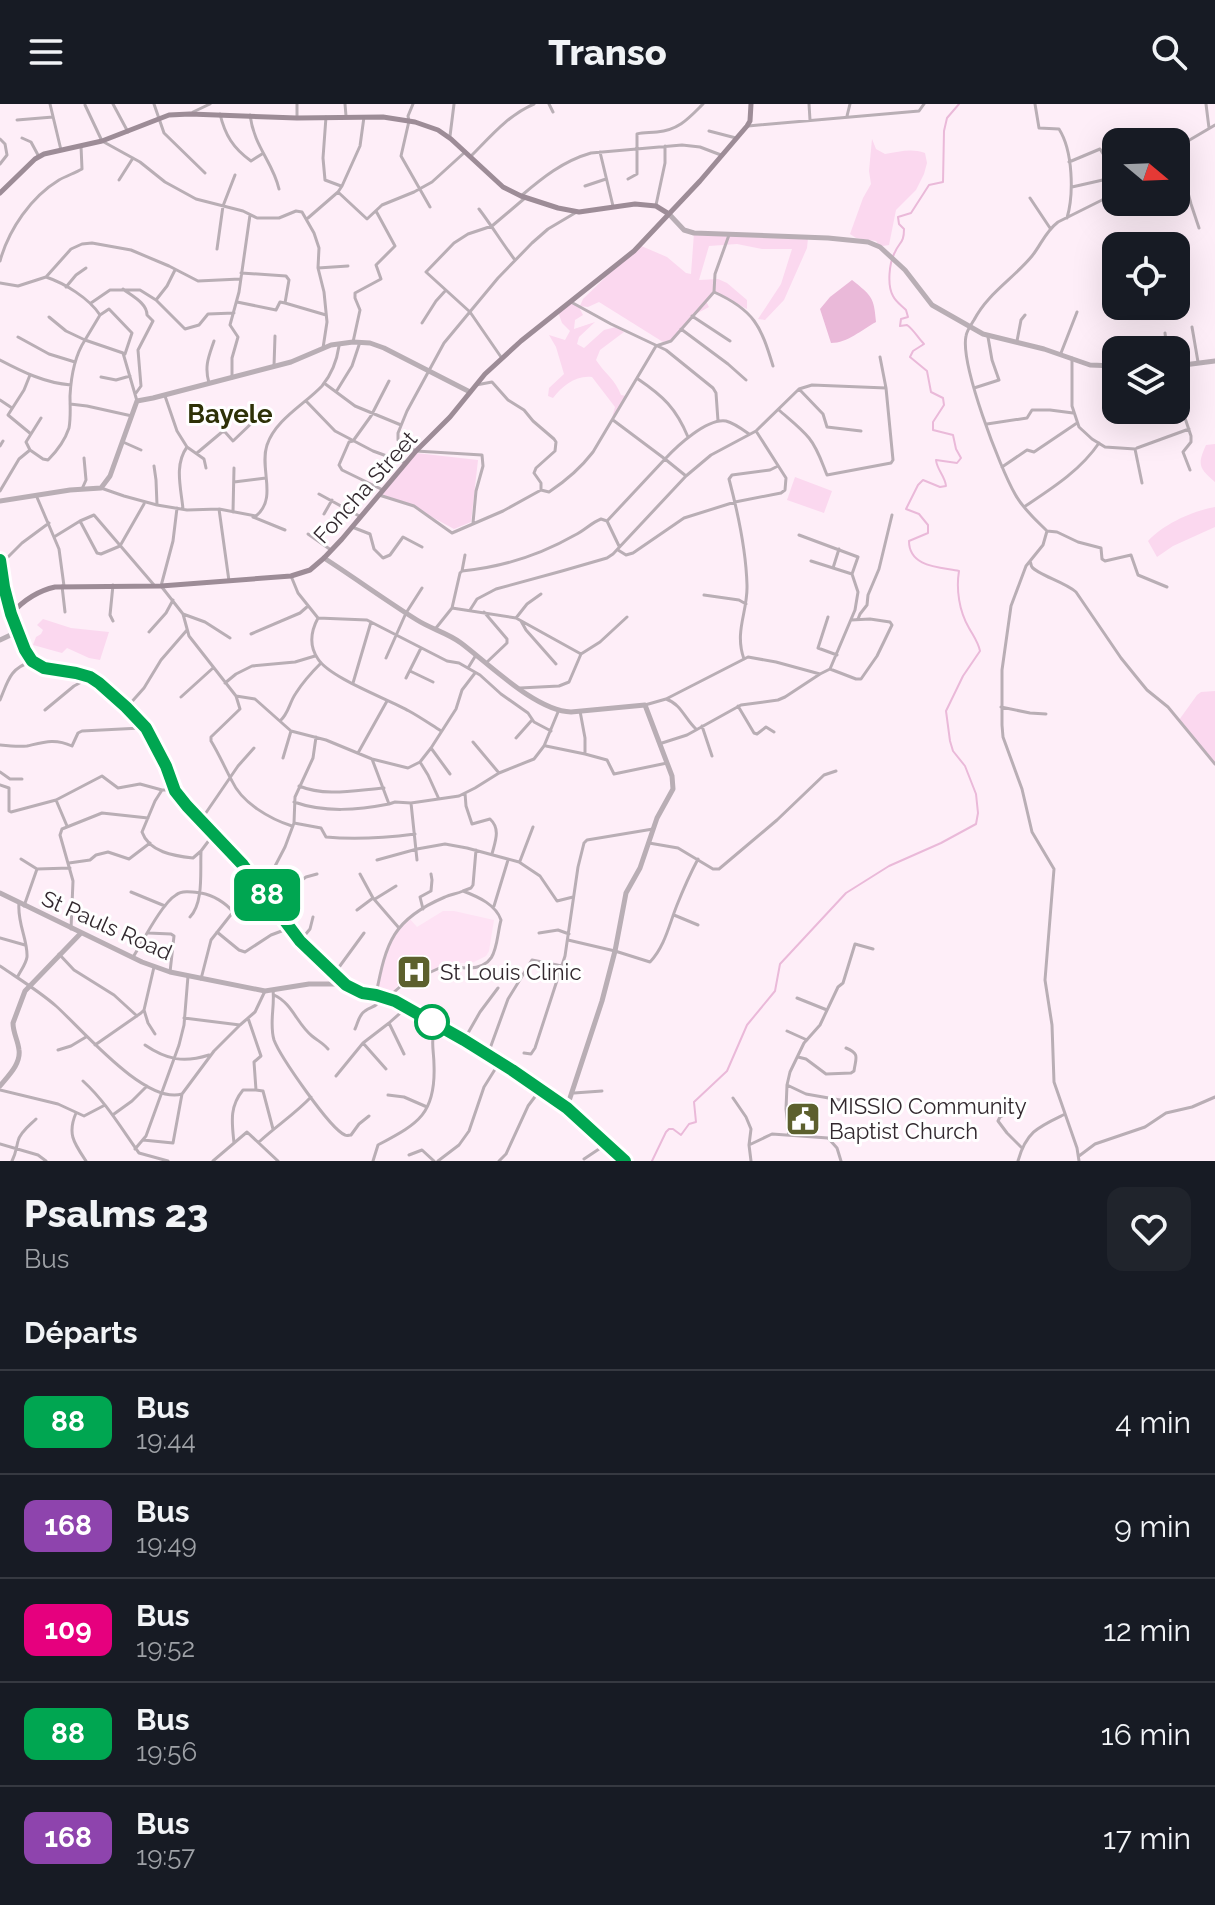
<!DOCTYPE html>
<html lang="fr">
<meta charset="utf-8">
<style>
:root{--surface:#171b24;--page:#20242c;--text:#f1f3f6;--muted:#9ea1a6;--line:#363941}
body{margin:0;font-family:Raleway,sans-serif;background:var(--page);color:var(--text);height:100vh;display:flex;flex-direction:column;font-size:30px;white-space:nowrap}
*{box-sizing:border-box;margin:0}
p{font-size:26px;color:var(--muted)}
.icon{flex:none;width:44px;height:44px;fill:none;stroke:currentColor;stroke-width:2;stroke-linecap:round;stroke-linejoin:round}
.map{position:relative;height:1057px;overflow:hidden}
.side{display:flex;flex-direction:column;background:var(--surface);flex:1}
.side>*{flex:none}
.badge{padding:0 16px;border-radius:12px;font-size:28px;line-height:52px}
.needle{width:52px;rotate:109deg}
.buttons{position:absolute;left:1102px;top:24px;display:grid;gap:16px}
.buttons a{display:grid;place-items:center;width:88px;height:88px;border-radius:16px;background:var(--surface);box-shadow:0 8px 32px #0002;font-size:40px}
.map>.badge{position:absolute;translate:-50% -50%;box-shadow:0 0 0 4px #fff}
h2{padding:0 24px;font-size:30px;line-height:72px}
.round{display:grid;place-items:center;flex:none;width:84px;height:84px;border-radius:16px;background:var(--page)}
.summary{display:flex;align-items:center;justify-content:space-between;height:136px;padding:0 24px}
h1{font-size:38px;font-weight:800;line-height:60px}
ul{padding:0;list-style:none}
li{display:flex;align-items:center;gap:24px;height:104px;padding:0 24px;border-top:2px solid var(--line)}
li div{flex:1}
li b{display:block;font-size:30px}
li em{font-style:normal}
li .badge{min-width:88px;font-weight:700;text-align:center}
header{display:flex;justify-content:space-between;align-items:center;height:104px;padding:0 24px;background:var(--surface);font-size:36px;font-weight:800}
.map>svg:first-child{display:block}
.built{fill:#fee2f4}
.green{fill:#fbd8ef}
.water{fill:#eab9d9}
.lines{fill:none;stroke-linecap:round;stroke-linejoin:round}
.stream{stroke:#eab9d9;stroke-width:2}
.minor{stroke:#b9aeb5;stroke-width:3}
.tertiary{stroke:#b9aeb5;stroke-width:5}
.secondary{stroke:#9d8c97;stroke-width:5}
.trunk{stroke:#7f6a78;stroke-width:8}
.line-casing{stroke:#fff;stroke-width:18}
.line{stroke:#00a651;stroke-width:12}
.stop-dot{fill:#fff;stroke:#00a651;stroke-width:4}
.labels{text-anchor:middle;stroke-width:6;stroke-linejoin:round;paint-order:stroke}
.street-label{font-size:22px;fill:#32282e;stroke:#fff}
.poi-label{font-size:22px;fill:#32282e;stroke:#fff;text-anchor:start}
.quarter-label{font-size:26px;font-weight:bold;fill:#2e3107;stroke:#fff}
</style>
<header><svg class="icon" aria-label="menu" viewBox="0 0 24 24"><path d="M4 6h16M4 12h16M4 18h16"/></svg>Transo<svg class="icon" aria-label="search" viewBox="0 0 24 24"><circle cx="10" cy="10" r="6"/><path d="M15 15l6 6"/></svg></header>
<div class="map">
<svg width="1215" height="1057" viewBox="0 0 1215 1057">
<rect width="100%" height="100%" fill="#feeef8"/>
<path class="built" d="M443,807H454L494,816L489,847L486,852L472,859H448L404,878L396,883L392,890L375,884L389,839L402,820L408,813L417,823Z"/>
<path class="green" d="M872,35L876,45L885,50C900,48 910,44 925,49L927,59L924,70L916,86L896,106L889,141L883,142L878,140L876,137L856,134L850,130L863,94L871,80L869,67Z
M694,129L808,134L807,144L784,196L765,216L758,215L781,180L792,145H762L737,140L709,142L699,176L718,175L727,179L747,196V205L714,188L706,197L709,203L692,212L671,236L663,238L599,198L588,203L580,202L583,195L639,141L667,153L686,169L691,170Z
M571,198L578,201L583,211L575,216L574,225L595,218L579,233L577,240L584,244L604,226L616,223L624,228L600,246L596,256C605,270 615,275 621,291L626,292L612,314L615,303L592,273C576,271 562,282 553,294L548,292L549,284L564,270L556,243L549,231L565,236L570,227L562,219L558,208Z
M1215,340V378C1199,364 1197,361 1206,341Z
M416,349L478,356L471,418L454,425L408,400L380,391Z
M795,373L832,387L824,409L787,396Z
M1215,403V423L1173,442L1157,453L1148,437C1164,420 1192,407 1215,403Z
M43,515L71,524L109,528L100,556L89,554L67,544L62,549L33,541L36,533L41,530L43,526L37,521Z
M1215,587V660L1179,616L1197,591L1201,588Z"/>
<path class="water" d="M852,176C872,192 874,193 876,218C861,226 848,239 831,239L820,205L830,193Z"/>
<g class="lines">
<path class="stream" d="M652,1057L666,1028L669,1025H673L681,1031L689,1020L696,1018L694,998L727,967L747,921L775,887L780,860L846,789L889,762L941,739L976,720L978,709L976,690L965,662L953,647L950,637L946,607L963,572L980,547C978,538 974,533 969,524C959,507 956,485 959,467C939,463 909,463 909,437L928,429V421L919,410L906,405L918,381L923,376L940,383L946,382C945,372 937,366 936,356L957,359L961,354L956,345L953,331L933,326V318L944,301L943,294L931,288L927,267L910,253L913,247L924,240C918,234 914,226 907,221L900,222L901,215L908,213L906,206C901,201 896,198 893,192C887,181 889,159 895,148C900,137 904,139 904,125L899,120L898,113L911,109L929,81L943,78L944,27L947,14L959,0"/>
<path class="minor" d="M50,0L61,46
M113,0L128,28
M154,0L164,29L205,69
M297,0V12
M345,0L346,12
M413,0L408,12L409,17L401,52L430,103
M549,0L553,8
M809,0L810,16
M1035,0L1039,24L1059,25C1073,47 1074,90 1067,114
M1206,0L1209,24
M85,1L102,37L140,58L165,78L196,95L243,107L257,114H279L296,107L302,108L314,129L319,144L318,164L324,188L327,218L323,244
M193,8L210,0
M220,10C225,31 233,44 251,57L262,50
M250,11C254,43 273,58 279,85
M847,12L850,0
M326,13L323,54L325,76L341,82
M17,16L53,13
M748,22L919,7L924,0
M709,27L736,34
M450,32L454,0
M22,34L31,38L38,51
M0,35L5,40L7,51L0,60
M1176,44L1191,100L1199,124
M1176,44L1215,21
M600,48L613,102
M471,52C490,33 508,11 534,0
M1069,58L1100,45L1116,70
M628,75L637,70V30C644,28 650,29 657,28C679,26 689,14 703,0
M119,76L133,54
M585,82L606,75
M1072,83L1116,73
M338,88L367,115L382,101L414,88L432,78L465,48
M521,92C542,74 563,57 591,49L682,41L700,43L721,51
M1030,94L1050,124
M656,101L665,59V42
M479,105C492,122 502,139 515,156
M308,114L338,88L342,82L360,42L364,13
M217,145L223,102L235,71
M0,157C9,125 31,93 59,76C66,72 75,69 82,65L81,42
M318,164L348,162
M46,173L71,145L82,140L92,139L131,146L169,162L198,177L240,175
M0,179L18,182L46,173C64,179 89,194 100,211L85,236L123,249L137,297
M66,183L76,171L86,164
M123,185C132,192 147,199 147,211L153,217L138,246L141,282L136,289
M714,188C754,206 761,222 773,262
M156,196L167,182L175,166
M237,198L276,206L280,198L285,199L289,176L286,172L241,169
M571,198L611,220L666,246L713,284L716,289L718,317
M91,199L110,186H140L156,196L185,225L199,221L208,210L234,209
M285,199L326,211
M100,211L109,205L132,229L125,250
M692,212L730,237
M422,219L436,197L446,186
M1192,223L1198,258
M681,225L728,260L746,276
M1165,229L1167,246
M18,233L49,250L75,258
M1017,237L1021,216L1025,211
M353,238L360,206L355,194V189L381,175L376,161L395,142L376,107
M1061,249L1077,208
M501,253L470,208L426,168L454,139L468,130L492,122L525,94
M1072,254V302L1079,323L1092,335L1105,343L1135,345L1142,379
M0,256C23,268 45,279 71,281
M274,262L275,232
M30,271L24,286L8,311L31,330
M101,273L116,276L130,272
M232,274V254L238,233L230,221L239,188L250,111
M638,275C663,292 676,304 688,333
M209,279C204,262 209,252 214,237
M324,279L355,302L401,321
M476,281L492,278L508,296L524,306L533,317L554,335L556,338L555,347L536,364L534,369L541,379V386
M974,284L999,276L992,256L988,233
M799,285L823,310L827,323L861,327
M1176,287L1191,332V338L1183,348L1190,366
M336,288L352,262L360,238
M165,292L177,327L187,343L204,355L206,364
M0,296L12,304
M306,297L335,327L373,347L406,359
M70,300L87,302L132,312
M779,306C789,315 801,324 809,334C818,345 822,359 827,371L891,359L893,356L886,284L880,253
M987,320L1027,314L1032,306H1050L1073,309
M123,338L141,346
M0,342L3,337
M1137,344L1189,325
M30,346L26,338L41,314
M197,349L222,328H225L233,337L256,315
M154,362L156,376L157,401
M1002,363L1027,346L1034,348L1077,319
M686,372L665,355C677,342 707,314 726,317C734,319 742,325 749,330
M234,378L266,374
M101,384L124,392L157,401L187,406L219,405L256,412C278,394 259,365 267,341C276,315 304,301 322,282C331,271 337,256 339,242
M82,385L86,376L84,354
M383,386L342,366L339,361L349,338L353,337L371,312L389,277
M0,387L19,355L30,346L43,355L48,356C57,347 65,336 69,324C71,313 70,303 70,292C71,272 74,253 85,236L66,227L49,213
M319,390L361,413
M36,391L59,445L64,482
M379,391L414,402L452,429L503,407L541,386L549,388C567,376 580,365 593,348L656,242L671,237L714,188L715,170L729,131
M1024,403C1051,385 1080,367 1099,339
M177,404L173,437L161,482L183,510L189,532L236,592L255,595L291,627L326,636L372,655L408,664L420,658L431,644L456,605L462,586L475,569
M183,405C181,384 174,361 187,343
M219,405L229,477
M233,408L234,364
M324,410L332,396
M253,413L285,426
M80,417L94,411L154,481
M607,417L665,355L613,316
M473,419L476,387L483,362L482,351L416,347L398,336V329L407,307L444,239L498,174L532,139L548,125L575,109
M352,423L370,430L374,445L383,454L390,451L403,433L422,443
M1047,427L1057,428L1078,438L1101,444L1102,455L1105,457L1131,451L1138,471L1167,483
M308,430L331,446
M54,433L80,417L97,449L101,450L120,442L144,400
M618,446L626,451L633,449L684,414L735,398L781,389L785,386L786,374L756,327
M811,457L852,470
M1030,457C1031,459 1031,462 1032,463C1038,471 1065,478 1076,488L1121,554L1138,575L1147,586L1168,603L1215,660
M3,458L22,439L49,419
M833,464L839,445
M462,467C503,463 540,451 575,431C585,426 591,419 601,415L607,417L619,442
M291,472L298,489L318,514L367,516L447,557L459,559L480,571L501,590L528,609L534,618L551,627
M62,482L65,508
M704,491L739,496L746,500
M452,504L460,469L462,467L465,451
M470,506L477,495L496,485L562,467L607,454L613,450L686,372L711,351L756,327L799,285L812,281L886,284
M484,508L507,535V539L486,559
M183,510L205,518L230,534
M828,513L818,544L837,551
M318,514C311,527 309,542 318,555C330,574 388,595 409,607C420,613 430,620 441,627
M516,514L527,500L541,490
M858,515L860,510L867,501L868,491L879,465L892,411
M113,517L110,511L113,481
M521,517L526,526L556,560
M436,524L452,504L516,514L581,550
M149,528L166,509L173,496
M251,530L300,509L308,502
M386,554L406,509L422,484
M744,555C734,527 748,508 747,481C746,445 738,409 729,375L732,371L770,366L778,362
M468,564L476,551
M830,565L856,575H861L877,552L892,521L890,518L870,515L851,516
M410,567L433,578
M406,574L421,544
M225,579L236,570L252,562L295,558L315,552
M353,579L371,518
M520,584L559,582L569,578L581,550L600,538L627,513
M236,592L240,605L211,633V637C219,650 225,664 232,677C242,699 270,715 292,722
M181,593L213,564
M666,595C681,600 685,615 696,625
M0,596C8,577 10,564 31,558
M645,601L666,595L748,553L776,558L820,570L830,565L855,506L858,488L852,470L858,453L799,431
M128,602L144,584L161,556L187,526
M738,602L754,629L757,630L766,623L774,628
M1001,603L1030,609L1046,610
M45,606L74,582L87,575
M580,607L585,634V650L607,656L614,670L667,659
M280,617C289,609 289,599 296,589C303,578 311,569 321,559
M702,622L712,652
M516,634L532,616
M473,638L499,669
M662,639L687,631L741,601L778,596L785,593L820,570
M0,641C9,642 18,643 27,642C44,638 55,634 72,642L78,629L82,627L141,624
M546,642L585,650
M431,644L450,670
M358,649L387,597
M283,654L291,627
M372,655L389,700L395,698L411,699L459,692L475,684L499,669L534,655L544,642L558,608
M420,658L428,671L438,693
M0,668L10,675H22
M0,681L9,684V707L11,708L56,696L102,672L118,684L140,680L162,686
M299,682C326,693 356,686 384,684
M171,686H162L155,697L142,728C149,748 174,752 193,754L201,747L213,731
M465,689L466,702L472,720L490,715C501,725 495,738 492,750
M56,696L67,722
M294,698C325,709 358,706 389,700
M411,699L417,756
M201,716L238,662L254,644
M294,719L321,724L326,733C356,736 384,734 415,730
M649,739L678,744L713,765H719L777,716L824,671L836,667
M21,755L37,765L70,764
M377,756L417,745L445,740L467,744L519,758L540,772L557,797L573,793
M520,757L533,723
M69,759L90,756L96,751L108,748L129,755L150,739
M360,770L373,794L399,824
M281,783L273,770V766L285,743L294,719L295,693L313,654L316,633
M463,787L471,784L473,781L476,746
M131,788L165,802
M270,795L281,783L288,786L306,773L317,770
M375,795L396,782
M24,802L37,765
M494,802L508,756
M423,805L420,793L431,787L432,776L431,770
M357,806L373,794
M674,811L698,821
M190,813C204,798 200,767 201,748
M71,825L73,777L60,731L62,725L102,709L148,714
M217,828L239,846L245,848L271,831L287,825
M148,829L171,830L174,832L170,868
M539,829L558,826L569,830
M0,834L25,841
M568,836L615,847L650,858C665,842 669,821 677,801C683,786 690,770 698,755
M300,837L310,825L313,813
M59,850L74,866L114,891L137,912
M133,853C142,839 162,799 176,791C182,786 193,788 201,789C213,791 226,799 233,808L211,836L201,875
M0,862C19,875 39,887 56,902C82,925 145,1001 182,990L214,947L240,921L255,908L265,887
M334,870L364,829
M18,872C21,866 26,860 27,853C28,836 17,819 19,799
M273,886C275,903 269,919 274,936C280,952 330,1025 345,1031C347,1032 349,1031 351,1031L359,1020L369,1012
M274,891C292,899 297,920 312,932C318,937 323,939 328,945
M376,891C386,838 393,815 445,793C451,790 457,790 463,787C479,793 496,801 501,816C495,839 499,863 469,864C460,865 453,860 444,862L402,881L393,889L394,895
M797,894L827,906
M144,906L148,919L155,930
M184,914L240,921
M248,914L261,952L254,958L256,986L263,987L273,1025
M389,919L404,950
M355,925C358,919 359,910 365,907C370,903 374,904 378,899L376,895
M787,927L807,936
M464,936L480,908L498,884
M363,939L386,965
M95,941L141,909L144,906L154,863
M145,941C167,956 184,959 209,951
M58,946L71,942L86,933
M524,949L531,950L535,944L565,852L578,763L584,739L587,736L653,725
M488,950L508,895L532,856L562,862
M798,953L806,955L826,970L851,969L854,967C856,953 860,950 846,944
M336,972L363,939L389,919L406,904
M83,977C106,998 121,1024 139,1049L168,1057
M787,981L806,990L840,996
M0,986L58,1000L84,1012L105,1001
M574,989L602,987
M388,991L404,993L427,1003
M733,994L746,1013L751,1025L749,1041
M76,1009C67,1030 74,1039 86,1057
M1009,1009L1000,1013L998,1017L1007,1029L1022,1044
M114,1010L132,997L147,982
M789,1031L786,1005L787,981L790,968L804,939L820,921L838,883L843,879L855,840L873,845
M143,1036L173,1039L182,990
M259,1038C276,1022 295,1010 311,993
M234,1039C232,1019 229,1003 243,986H256
M0,1040L38,1051L46,1057
M135,1045L146,1032L179,941L184,921L188,872
M409,1051L422,1046L434,1057
M1079,1052L1095,1040L1145,1023L1166,1009L1192,1003L1215,993
M584,1055L605,1041
M12,1057C16,1049 16,1045 18,1037C20,1028 30,1021 36,1015
M213,1057L247,1028L278,1057
M373,1057L378,1041C417,1020 436,1011 434,961C434,947 430,937 436,924
M438,1057L459,1041L469,1027L484,983L499,959
M499,1057L506,1050L528,1002L540,986
M751,1057L749,1041L772,1030L828,1034L837,1044L841,1057
M1018,1057C1026,1028 1038,1023 1063,1011
M1079,1057L1077,1044L1054,978L1052,921L1045,876L1054,765L1032,728L1022,685L1003,633L1002,621V566L1011,502L1026,462L1043,441L1047,427C1036,416 1023,405 1015,390C1000,364 960,260 966,232C967,226 971,221 974,216C988,189 1013,175 1032,152C1041,141 1045,128 1058,118L1116,89"/>
<path class="tertiary" d="M669,110L684,126L694,129L828,134L868,138L880,143L905,166L932,201L983,230L1044,245L1090,261L1116,262
M1176,262L1215,257
M0,397L70,386L101,384L110,372L137,297L153,294L291,258L331,241L353,238L370,239L384,244L470,288
M324,454C355,474 385,496 417,516C431,525 448,529 461,539C489,560 536,607 571,608L645,601L672,672L673,685L657,714L640,764L626,789L615,847L602,897L567,1003
M0,536L17,528
M0,789L142,858L170,868L265,887L309,880H342
M0,982C8,972 21,960 19,946C18,936 13,929 13,919L25,887L81,829"/>
<path class="secondary" d="M0,89L35,55L44,50L102,37L169,11L190,10L297,14L383,13L415,18L438,26L451,35L503,83L521,92L558,104L579,108L635,100L656,102L669,110
M12,509C24,496 37,487 55,483L161,482L291,472L310,466L324,454L342,435L416,347L450,313L485,270L521,237L634,147L700,77L747,22L750,17L751,0"/>
<path class="trunk" d="M0,456L4,483L11,510L25,546L32,557L44,564L76,569L90,573L99,579L126,603L146,624L166,662L175,687L187,702L243,761L300,837L334,870L346,881L354,885L395,897L464,936L512,966L567,1004L625,1057"/>
</g>
<g class="lines">
<g class="line-casing">
<path id="line" d="M0,456L4,483L11,510L25,546L32,557L44,564L76,569L90,573L99,579L126,603L146,624L166,662L175,687L187,702L243,761L300,837L346,881L362,889L376,891L395,897L464,936L512,966L567,1004L625,1057"/>
</g>
<use href="#line" class="line"/>
</g>
<defs>
<g id="hospital-square" transform="scale(1.8)"><rect x="-9" y="-9" width="18" height="18" rx="4" fill="#5c602d" stroke="#fff"/><path d="M-5-5h3v3.5h4V-5h3V5h-3V1.5h-4V5h-3Z" fill="#fff"/></g>
<g id="civic-square" transform="scale(1.8)"><rect x="-9" y="-9" width="18" height="18" rx="4" fill="#5c602d" stroke="#fff"/><path d="M-.6-6.5H3V-4.5H.6V-3L4-1V1h2V6H-6V1h2V-1L-.6-3ZM-1.2 2.5V6h2.4V2.5Z" fill="#fff"/></g>
</defs>
<g fill-rule="evenodd">
<use href="#hospital-square" x="414" y="868"/>
<use href="#civic-square" x="803" y="1015"/>
</g>
<circle class="stop-dot" cx="432" cy="918" r="16"/>
<g class="labels">
<g class="street-label">
<text transform="translate(365 383) rotate(-48)" y="8">Foncha Street</text>
<text transform="translate(107 821) rotate(24)" y="8">St Pauls Road</text>
</g>
<g class="poi-label">
<text x="440" y="876">St Louis Clinic</text>
<text x="829" y="1010">MISSIO Community<tspan x="829" dy="25">Baptist Church</tspan></text>
</g>
<g class="quarter-label">
<text x="230" y="319">Bayele</text>
</g>
</g>
</svg>
<div class="buttons">
<a><svg class="needle" viewBox="-14 -14 28 28"><path d="M0-13l5 13h-10z" fill="#e53935"/><path d="M0 13l5-13h-10z" fill="#9ea1a6"/></svg></a>
<a><svg class="icon" aria-label="locate" viewBox="0 0 24 24"><circle cx="12" cy="12" r="6"/><path d="M12 2v4M12 18v4M2 12h4M18 12h4"/></svg></a>
<a><svg class="icon" aria-label="layers" viewBox="0 0 24 24"><path d="M12 4l9 5-9 5-9-5zM3 14l9 5 9-5"/></svg></a>
</div>
<b class="badge" style="left:267px;top:791px;background:#00a651;color:#fff">88</b>
</div>
<section class="side">
<div class="summary"><div><h1>Psalms 23</h1><p>Bus</p></div><a class="round"><svg class="icon" aria-label="heart" viewBox="0 0 24 24"><path d="M12 20l-8-8c-3-5 5-10 8-4 3-6 11-1 8 4z"/></svg></a></div>
<h2>Départs</h2>
<ul>
<li><span class="badge" style="background:#00a651;color:#fff">88</span><div><b>Bus</b><p>19:44</p></div><em>4 min</em></li>
<li><span class="badge" style="background:#8e44ad;color:#fff">168</span><div><b>Bus</b><p>19:49</p></div><em>9 min</em></li>
<li><span class="badge" style="background:#e6007e;color:#fff">109</span><div><b>Bus</b><p>19:52</p></div><em>12 min</em></li>
<li><span class="badge" style="background:#00a651;color:#fff">88</span><div><b>Bus</b><p>19:56</p></div><em>16 min</em></li>
<li><span class="badge" style="background:#8e44ad;color:#fff">168</span><div><b>Bus</b><p>19:57</p></div><em>17 min</em></li>
</ul>
</section>
